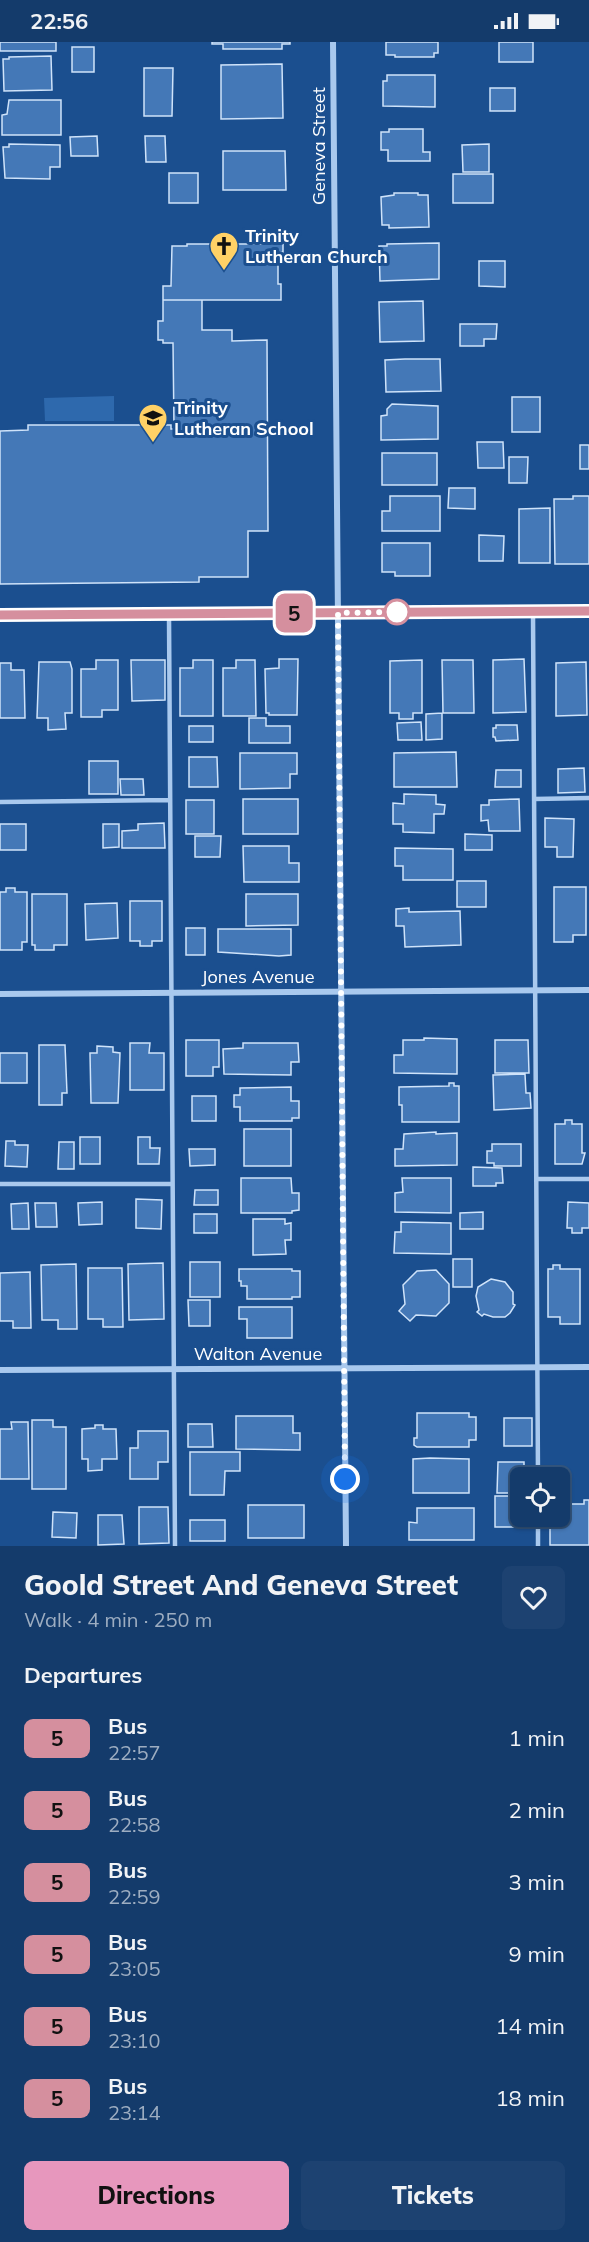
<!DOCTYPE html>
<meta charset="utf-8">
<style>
:root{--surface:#143b6b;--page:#1d4271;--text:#f1f3f6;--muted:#9dadc1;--line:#33557e;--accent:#e797bd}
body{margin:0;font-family:Mulish,sans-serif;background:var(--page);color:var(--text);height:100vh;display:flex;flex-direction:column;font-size:22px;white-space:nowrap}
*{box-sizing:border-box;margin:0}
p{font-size:20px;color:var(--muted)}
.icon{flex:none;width:33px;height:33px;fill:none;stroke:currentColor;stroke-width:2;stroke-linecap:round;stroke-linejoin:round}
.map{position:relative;height:1504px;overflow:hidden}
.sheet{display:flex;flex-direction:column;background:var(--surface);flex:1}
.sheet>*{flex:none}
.badge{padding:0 12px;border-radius:9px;font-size:21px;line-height:39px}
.fabs{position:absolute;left:510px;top:1425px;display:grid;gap:12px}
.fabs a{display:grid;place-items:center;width:60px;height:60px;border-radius:9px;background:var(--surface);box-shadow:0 2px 4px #0004,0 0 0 2px var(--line);font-size:30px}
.you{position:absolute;width:30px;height:30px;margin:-15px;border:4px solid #fff;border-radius:50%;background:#1a73e8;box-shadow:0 0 0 9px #1a73e833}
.map>.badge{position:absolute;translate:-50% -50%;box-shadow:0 0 0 3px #fff}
h2{padding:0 24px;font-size:22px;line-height:54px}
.round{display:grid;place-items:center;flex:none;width:63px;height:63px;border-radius:9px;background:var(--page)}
.head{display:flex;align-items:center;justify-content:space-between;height:102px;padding:0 24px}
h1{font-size:28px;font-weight:800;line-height:45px}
.primary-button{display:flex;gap:12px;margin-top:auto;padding:12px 24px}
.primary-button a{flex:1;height:69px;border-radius:9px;background:var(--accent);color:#111;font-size:24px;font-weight:800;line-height:69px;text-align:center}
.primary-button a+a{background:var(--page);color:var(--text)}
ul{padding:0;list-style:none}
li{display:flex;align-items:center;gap:18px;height:72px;padding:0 24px}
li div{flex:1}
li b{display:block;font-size:22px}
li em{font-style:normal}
li .badge{min-width:66px;font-weight:700;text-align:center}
.status{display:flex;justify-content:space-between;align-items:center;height:42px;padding:0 30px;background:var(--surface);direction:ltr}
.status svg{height:16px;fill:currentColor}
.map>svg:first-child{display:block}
.green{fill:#2e69ad}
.building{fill:#4478b7;stroke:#cfe3fa;stroke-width:1.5}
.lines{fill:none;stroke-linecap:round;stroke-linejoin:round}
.service{stroke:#a9c9ee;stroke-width:4.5}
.minor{stroke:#a9c9ee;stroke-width:6}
.tertiary{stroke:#a9c9ee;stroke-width:10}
.line-casing{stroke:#fff;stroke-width:14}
.line{stroke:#d58f9e;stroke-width:9}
.walk{stroke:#fff;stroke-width:6;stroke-dasharray:0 10.8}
.stop-dot{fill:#fff;stroke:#d58f9e;stroke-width:3}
.labels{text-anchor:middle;stroke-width:6;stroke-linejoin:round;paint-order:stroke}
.street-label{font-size:18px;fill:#fff;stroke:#1b4f8f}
.poi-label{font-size:18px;font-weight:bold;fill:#fff;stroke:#1b4f8f;text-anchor:start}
</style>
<div class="status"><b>22:56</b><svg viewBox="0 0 49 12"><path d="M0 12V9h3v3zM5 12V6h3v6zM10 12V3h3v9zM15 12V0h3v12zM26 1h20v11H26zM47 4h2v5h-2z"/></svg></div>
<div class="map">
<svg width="589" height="1504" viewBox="0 0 589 1504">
<rect width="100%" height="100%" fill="#1b4f8f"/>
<path class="green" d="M114,354V379H45L44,356Z"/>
<path class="building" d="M0,0H56V9H0Z
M212,0H290V2H282V7H223V2H212Z
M386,0H438V11H434V15H395V13H386Z
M499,0H533V20H499Z
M72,5H94V30H72Z
M51,14L52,48L4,49L3,17H9V15Z
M282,22L283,76L221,77V23Z
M144,26H173L172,74H144Z
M387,33H435V65L383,64V39H387Z
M490,46H515V69H490Z
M9,58H61V93H2V73L7,72Z
M389,87H423V110H430V119H388V108H381V90H389Z
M97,94L98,114H71L70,95Z
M145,94H165L166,120H146Z
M9,102L60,103V125H50V137L5,136L3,105H9Z
M489,102V130H463L462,103Z
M223,109H285L286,148H223Z
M169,131H198V161H169Z
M453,132H493V161H453Z
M394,151H418V153H428L429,185L389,186V183H382L381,155L394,153Z
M264,193H283V210H278V242H281V258H163V244H171L172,204H187V202H265Z
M439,201V237L380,239L379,204H387V202Z
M479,219H505V245L479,244Z
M163,258H202V288H232V299L267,298L268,489H248V535H199V540L0,542V389L28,388V383H171V387H174L173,301H163V298H158V279H163Z
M423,259L424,299L380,300L379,260Z
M460,282H497L496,297H484V304H460Z
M405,317H440L441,349L386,350L385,318Z
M512,355H540V390H512Z
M392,362L438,364V397L381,398V374L387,373V367Z
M477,400H503L504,426H478Z
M580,403H589V427H580Z
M382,411H437V443H382Z
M509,415H528L527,441H509Z
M449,446H475V467L448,466Z
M390,454H440V489H382V469H390Z
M573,454H589V522H555L554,457H573Z
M550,466V521H519V467Z
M479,493L504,494L503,519H479Z
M382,501H430V534H395V530H382Z
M279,617H298L297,673H269V671H266L265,627L279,626Z
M524,617L526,670L493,671V618Z
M96,618H118V668H102V675H81V627H96Z
M131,618H165V658L132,659Z
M193,618H213V674H180V626H193Z
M236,618H255L256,674H223V626H236Z
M422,618V671H413V677H399V671H390V619Z
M442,618H473L474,671H443Z
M39,620H70L72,627V671H65L66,687L48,688V676H37Z
M586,620L587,673L556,674V621Z
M0,621H11V628H24L25,676H0Z
M442,671V697L426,698V672Z
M249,676H266V684H290V701H249Z
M421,680L422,698H398L397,681Z
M496,683H517L518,698L496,699L495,695H493V686H496Z
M189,684H213V700H189Z
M456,710L457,745H394V711Z
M240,711H297V732H290V746L240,747Z
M189,715H217L218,745H189Z
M89,719H118V752H89Z
M584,726L585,750L558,751V727Z
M496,728H521V745H495Z
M120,737H143L144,753H121Z
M404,752L436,753V762L445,763L444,772H434V791L403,790V782H393V761L404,762Z
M243,757H298V792H243Z
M519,757L520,789H489L488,778L481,779V763H489V758Z
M186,758H214V792H186Z
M545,776L574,777L573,815H557V805H545Z
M164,781L165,806H122V789L138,788V782Z
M0,782H26V808H0Z
M103,782H119V805L103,806Z
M465,792L492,793V808H465Z
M195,794H221L220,815H195Z
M243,804H289V821H299V840H244Z
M395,806L453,807V838H403V824H395Z
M457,839H486V865H457Z
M554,845H586V893H573V900H554Z
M6,846H15V850H27V900H22V908H0V850H6Z
M32,852H67V903H54V908H35V903H32Z
M246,852H298V883L246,884Z
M130,859H162V899H152V904H140V899H130Z
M117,861L118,896L86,898L85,862Z
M409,866V870L460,869L461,903L405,905L404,884H396V867Z
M186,886H205V913H186Z
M218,887H291V913L279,914L218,910Z
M424,996L457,997V1032L394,1031V1013H403V998H424Z
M186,998H219V1025H213V1034H186Z
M495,998H528L529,1031H495Z
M130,1001H150L149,1011H164V1048H130Z
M243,1001H298L299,1020H291V1033L224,1032L223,1007L243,1006Z
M39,1003H65L67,1051H62V1063H39Z
M97,1004L113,1005V1010L120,1011L118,1061H91L90,1011H97Z
M0,1011H27V1041H0Z
M525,1032L526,1051H530L531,1066L494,1068L493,1033Z
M449,1041H454V1044H459V1080H402V1063H399V1045L449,1044Z
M291,1045V1059H299V1076H292V1079H240V1065H234V1053H240V1046Z
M192,1054H216V1079H192Z
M565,1078H572V1082H582V1111H585L582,1122H555V1082H565Z
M244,1087H291V1124H244Z
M436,1090V1092L457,1091V1123L395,1124V1107H403L404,1092Z
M80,1095H100V1122H80Z
M138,1095H150V1106H160L159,1122H138Z
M6,1099H15V1103H28L27,1125L5,1124Z
M59,1100H74V1127H58Z
M492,1102H521V1124H494V1121H487V1109H492Z
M189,1107H215V1123L190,1124Z
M473,1125L502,1126L503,1141H496V1144H473Z
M241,1136H291L292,1151H299V1168L292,1169V1171H241Z
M402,1136H451V1171L395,1170V1151L403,1150Z
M195,1148H218V1163H194Z
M136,1157L162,1158L161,1187L136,1186Z
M102,1160V1182L79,1183L78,1161Z
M568,1160L589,1161V1186H582V1191H572V1186H567Z
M28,1161L29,1187H12L11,1162Z
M35,1161H56L57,1185H36Z
M483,1170V1187H460V1171Z
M194,1172H217V1191H194Z
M253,1177H285V1182L291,1181V1198H285L286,1212L253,1213Z
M401,1180L451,1181V1212L394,1211L395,1190H401Z
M453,1217H472V1245H453Z
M190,1220H220V1255H190Z
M163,1221L164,1277L129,1278L128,1222Z
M76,1222L77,1287H58V1278H42L41,1223Z
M553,1223H560V1227H580V1282H560V1275H548V1227H553Z
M88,1226H122L123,1285H103V1277H88Z
M239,1227H292V1229H300V1255H292V1257H247V1244H241V1239H239Z
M436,1228L449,1242V1261L436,1274L416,1273L410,1279L399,1269L405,1262L403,1243L417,1229Z
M30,1230L31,1286H13V1279H0V1231Z
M491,1237L505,1240L513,1250V1262L515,1263L510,1271L505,1275H493L484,1272L482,1274L477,1270L479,1268L476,1254L478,1245Z
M188,1258H210V1284H189Z
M239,1265H292V1296H247V1277H239Z
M417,1371H469V1375H476V1398H469V1405H417L414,1403V1396H417Z
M236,1374H293V1391H300V1408L236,1407Z
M504,1376H532V1404H504Z
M32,1378H53V1385H66V1447H32Z
M11,1380H28L29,1437H0V1387H12Z
M188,1382H212L213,1405H188Z
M95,1383H103V1387H116L117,1417H102V1428L88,1429V1417H82V1387L95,1386Z
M138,1389H168V1420H158V1437H130V1406H138Z
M190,1410H240V1429H225L224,1453H190Z
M430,1416L469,1417V1451H413V1417Z
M498,1420H524V1436H520V1451H497Z
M495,1454H520L523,1485H495Z
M584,1458H589V1503H550V1484H565V1462H584Z
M248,1463H304V1496H248Z
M139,1465H168L169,1501L139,1502Z
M417,1466H474V1498H409V1480L417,1481Z
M53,1470L77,1471L76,1496L52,1495Z
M98,1473H122L124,1502L98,1503Z
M190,1478H225V1499H190Z"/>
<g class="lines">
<path class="service" d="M533,571L538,1436
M169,574L175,1504
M534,757L589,756
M0,760L170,758
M537,1137H589
M0,1142H172
M538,1504V1474"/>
<path class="minor" d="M333,0L346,1504
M0,952L589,948
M0,1328L589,1325"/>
<path class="tertiary" d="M0,573L589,569"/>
</g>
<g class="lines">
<g class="line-casing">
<path id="line" d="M0,573L589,569"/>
</g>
<use href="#line" class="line"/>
<path class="walk" d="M345,1437L338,571L403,570H397"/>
</g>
<defs>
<g id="church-pin" transform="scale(1.5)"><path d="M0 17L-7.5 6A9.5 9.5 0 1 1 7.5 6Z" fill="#ffd166" stroke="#1b4f8f"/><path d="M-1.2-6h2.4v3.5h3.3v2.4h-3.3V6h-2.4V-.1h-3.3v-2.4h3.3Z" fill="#111"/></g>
<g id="school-pin" transform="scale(1.5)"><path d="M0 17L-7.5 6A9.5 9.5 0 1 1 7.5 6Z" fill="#ffd166" stroke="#1b4f8f"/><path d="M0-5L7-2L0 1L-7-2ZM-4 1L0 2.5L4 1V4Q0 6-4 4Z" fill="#111"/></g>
</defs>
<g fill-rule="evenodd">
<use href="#church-pin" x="224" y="204"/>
<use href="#school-pin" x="153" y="376"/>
</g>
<circle class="stop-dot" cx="397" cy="570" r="12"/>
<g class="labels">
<g class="street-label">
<text transform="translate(319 104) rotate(-90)" y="6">Geneva Street</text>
<text x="258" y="941">Jones Avenue</text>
<text x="258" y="1318">Walton Avenue</text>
</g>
<g class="poi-label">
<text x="245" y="200">Trinity<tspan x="245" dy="21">Lutheran Church</tspan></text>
<text x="174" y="372">Trinity<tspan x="174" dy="21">Lutheran School</tspan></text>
</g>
</g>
</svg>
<div class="fabs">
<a><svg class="icon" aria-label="locate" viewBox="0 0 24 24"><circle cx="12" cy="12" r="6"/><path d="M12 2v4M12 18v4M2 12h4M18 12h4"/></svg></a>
</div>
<div class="you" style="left:345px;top:1437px"></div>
<b class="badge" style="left:294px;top:571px;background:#d58f9e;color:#111">5</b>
</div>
<section class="sheet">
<div class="head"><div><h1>Goold Street And Geneva Street</h1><p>Walk · 4 min · 250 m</p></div><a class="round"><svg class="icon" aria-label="heart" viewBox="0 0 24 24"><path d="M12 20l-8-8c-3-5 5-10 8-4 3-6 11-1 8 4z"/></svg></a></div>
<h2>Departures</h2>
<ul>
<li><span class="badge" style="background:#d58f9e;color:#111">5</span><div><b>Bus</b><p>22:57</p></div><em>1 min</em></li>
<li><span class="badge" style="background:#d58f9e;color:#111">5</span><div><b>Bus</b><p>22:58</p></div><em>2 min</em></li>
<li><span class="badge" style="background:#d58f9e;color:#111">5</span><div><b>Bus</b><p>22:59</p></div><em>3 min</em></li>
<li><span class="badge" style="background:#d58f9e;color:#111">5</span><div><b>Bus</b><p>23:05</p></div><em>9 min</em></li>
<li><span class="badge" style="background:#d58f9e;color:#111">5</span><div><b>Bus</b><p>23:10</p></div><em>14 min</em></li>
<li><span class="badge" style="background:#d58f9e;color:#111">5</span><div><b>Bus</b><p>23:14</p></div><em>18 min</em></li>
</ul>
<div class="primary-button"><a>Directions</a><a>Tickets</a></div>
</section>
